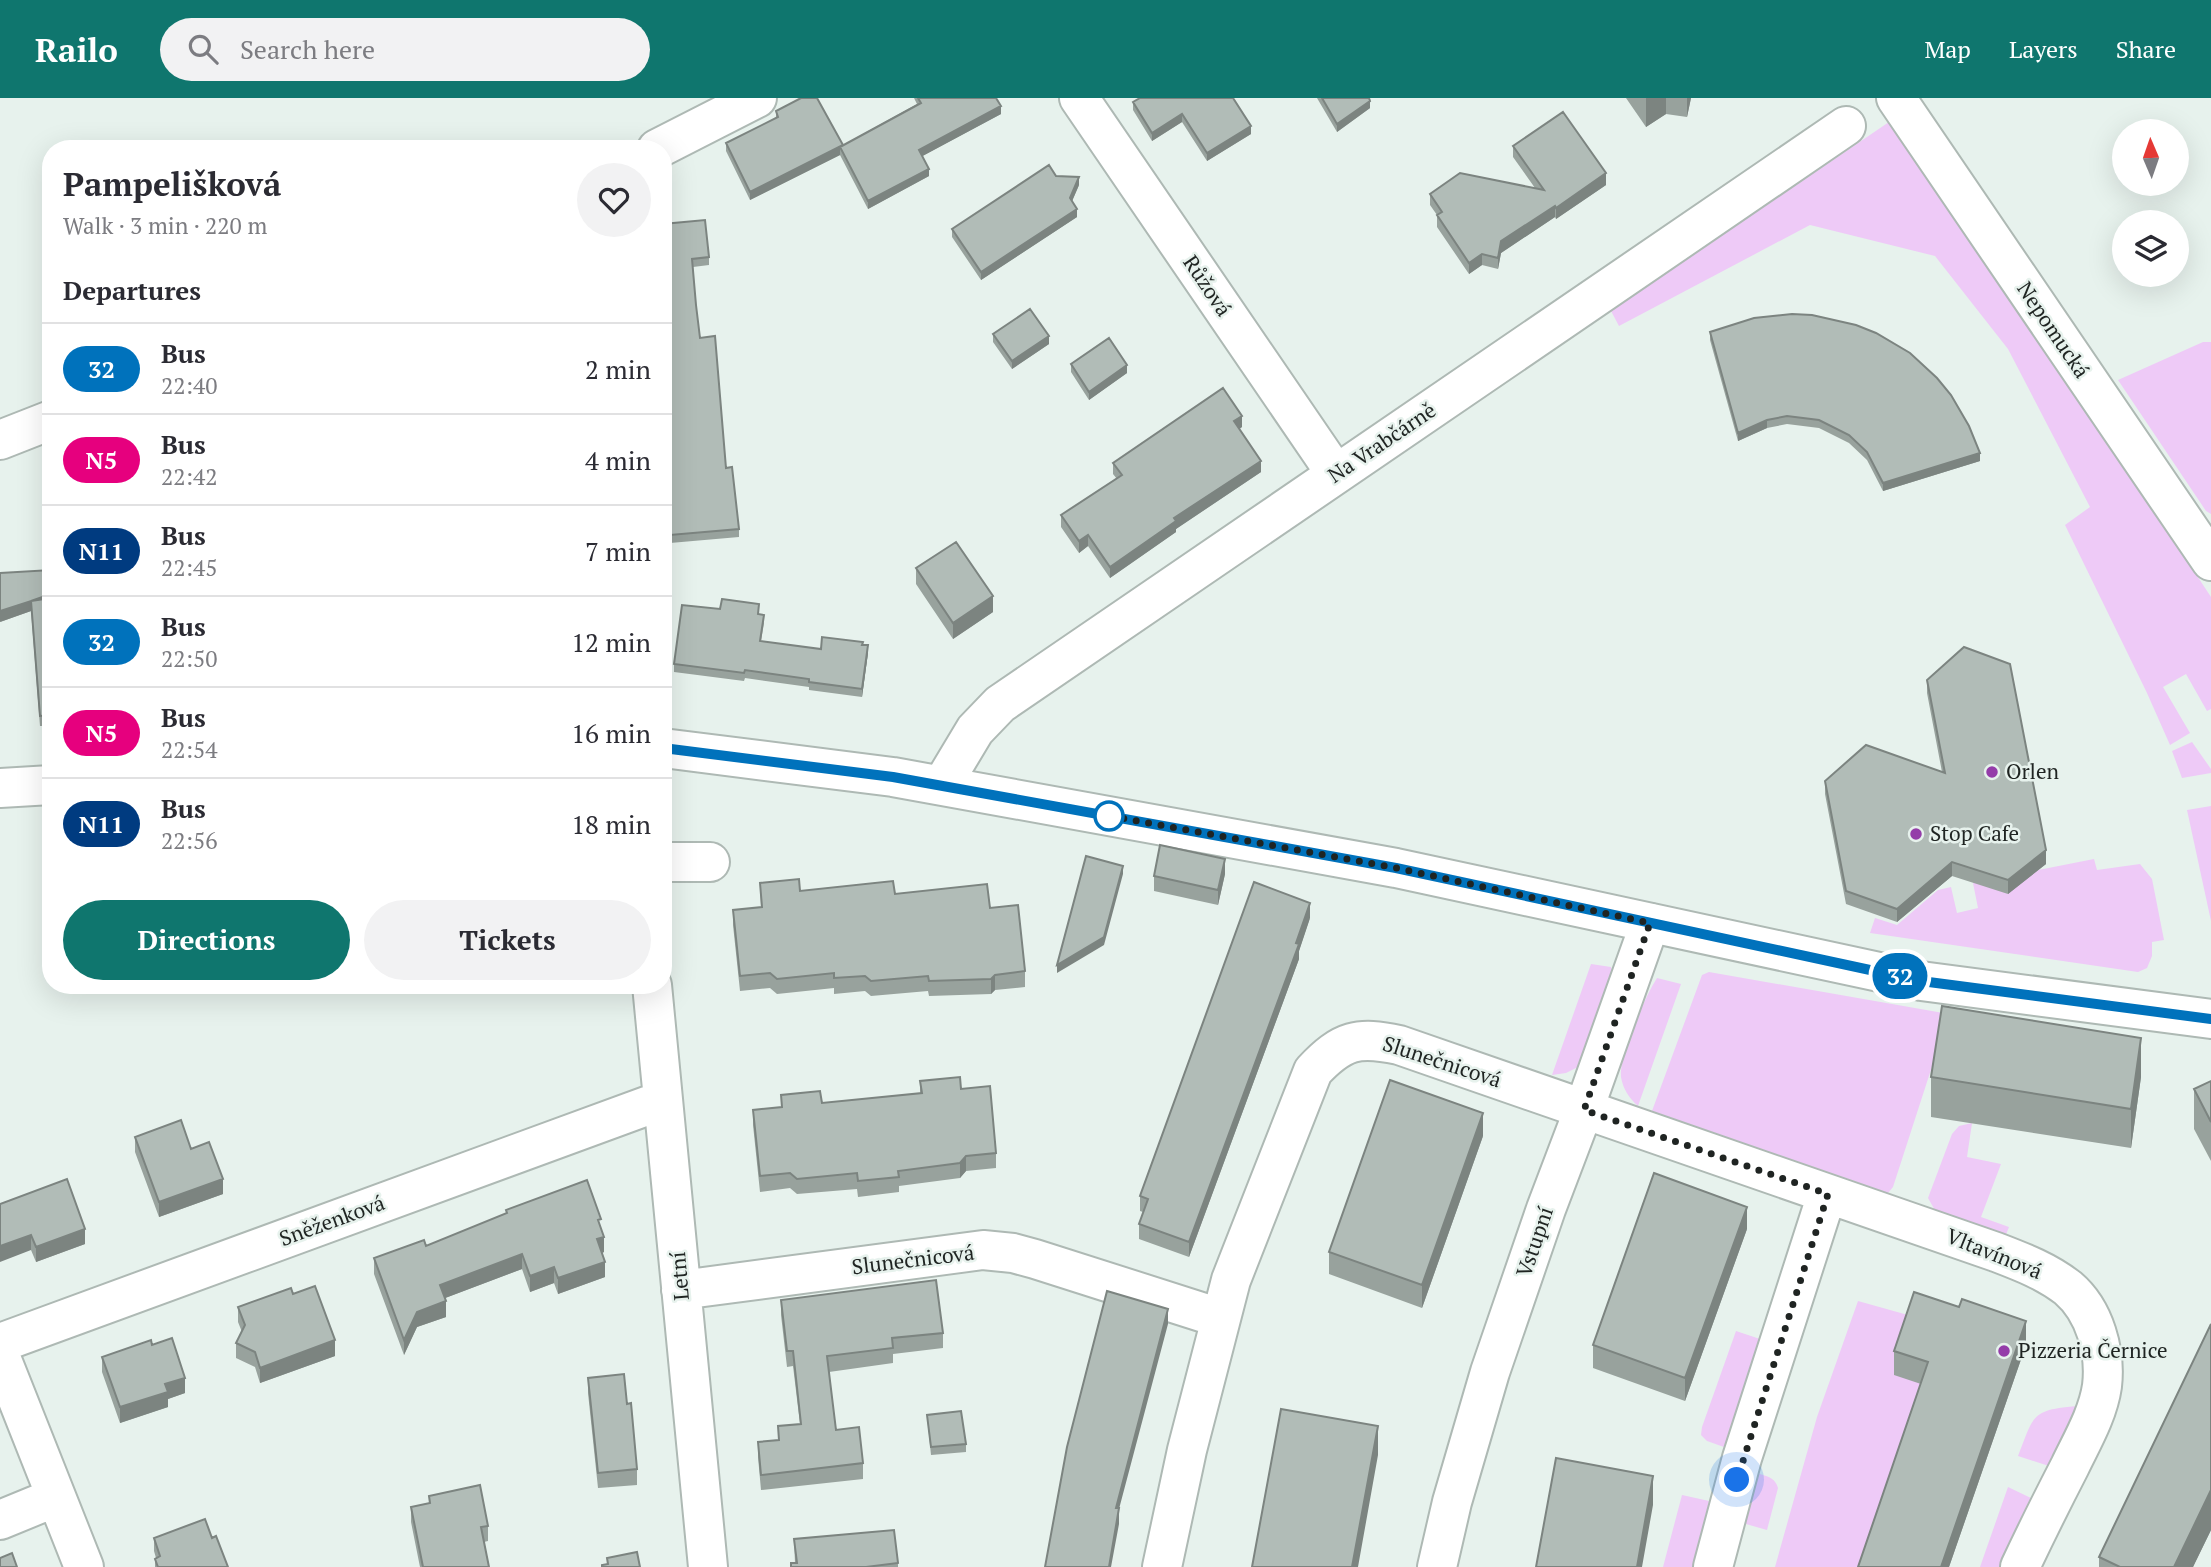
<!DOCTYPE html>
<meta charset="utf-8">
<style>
:root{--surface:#fff;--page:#f2f2f3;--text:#2b2b33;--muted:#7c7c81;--line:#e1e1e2;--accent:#0f766e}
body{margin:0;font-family:"PT Serif",serif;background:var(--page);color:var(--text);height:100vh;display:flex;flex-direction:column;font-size:26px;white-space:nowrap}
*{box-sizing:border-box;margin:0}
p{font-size:23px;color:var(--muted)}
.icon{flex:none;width:38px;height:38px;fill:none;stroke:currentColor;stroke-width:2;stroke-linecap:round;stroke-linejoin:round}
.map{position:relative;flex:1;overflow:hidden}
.drawer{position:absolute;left:42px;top:42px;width:630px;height:854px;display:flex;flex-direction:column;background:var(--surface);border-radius:28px;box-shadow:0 7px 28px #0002}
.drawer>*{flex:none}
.badge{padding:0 14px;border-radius:23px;font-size:24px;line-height:46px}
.needle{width:46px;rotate:358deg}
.buttons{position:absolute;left:2112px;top:21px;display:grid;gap:14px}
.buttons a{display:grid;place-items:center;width:77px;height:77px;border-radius:50%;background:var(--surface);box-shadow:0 7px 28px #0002;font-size:35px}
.you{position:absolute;width:35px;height:35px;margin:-18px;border:5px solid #fff;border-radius:50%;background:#1a73e8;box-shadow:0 0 0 10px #1a73e833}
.map>.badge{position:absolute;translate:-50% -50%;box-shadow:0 0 0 4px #fff}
h2{padding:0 21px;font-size:26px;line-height:63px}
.round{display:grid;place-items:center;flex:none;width:74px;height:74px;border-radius:37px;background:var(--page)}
.headline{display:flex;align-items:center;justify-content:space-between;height:119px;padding:0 21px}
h1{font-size:33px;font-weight:700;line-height:52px}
.cta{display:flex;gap:14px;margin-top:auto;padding:14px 21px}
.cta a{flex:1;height:80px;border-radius:42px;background:var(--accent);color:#fff;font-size:28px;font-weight:700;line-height:80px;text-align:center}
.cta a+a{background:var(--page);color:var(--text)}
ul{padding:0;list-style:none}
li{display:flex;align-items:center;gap:21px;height:91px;padding:0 21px;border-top:2px solid var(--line)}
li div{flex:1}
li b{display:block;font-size:26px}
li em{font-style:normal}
li .badge{min-width:77px;font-weight:700;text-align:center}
header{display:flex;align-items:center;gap:42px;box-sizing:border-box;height:98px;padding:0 35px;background:var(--accent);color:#fff}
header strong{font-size:33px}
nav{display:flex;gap:38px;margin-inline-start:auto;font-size:24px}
.search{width:490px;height:63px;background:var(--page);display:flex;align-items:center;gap:18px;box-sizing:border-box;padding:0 24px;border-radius:38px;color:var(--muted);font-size:26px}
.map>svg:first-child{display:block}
.green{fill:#eecaf7}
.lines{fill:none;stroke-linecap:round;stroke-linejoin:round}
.minor-casing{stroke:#aeb9b4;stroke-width:42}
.tertiary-casing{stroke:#aeb9b4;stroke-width:42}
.minor{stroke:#fff;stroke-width:38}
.tertiary{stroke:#fff;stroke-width:38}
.wall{fill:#98a29d}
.shaded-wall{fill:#7c8480}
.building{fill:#b1bcb7;stroke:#7c8480;stroke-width:2}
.line-casing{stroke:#fff;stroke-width:16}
.line{stroke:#0072bc;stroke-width:10}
.walk{stroke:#1f2422;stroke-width:7;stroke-dasharray:0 12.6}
.poi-dot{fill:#943ca9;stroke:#e7f2ed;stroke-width:2.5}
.stop-dot{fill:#fff;stroke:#0072bc;stroke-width:3.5}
.labels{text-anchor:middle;stroke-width:5;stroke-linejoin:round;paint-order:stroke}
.street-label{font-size:21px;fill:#1f2422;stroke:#e7f2ed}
.poi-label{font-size:21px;fill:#1f2422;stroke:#e7f2ed;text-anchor:start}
</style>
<header>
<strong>Railo</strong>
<div class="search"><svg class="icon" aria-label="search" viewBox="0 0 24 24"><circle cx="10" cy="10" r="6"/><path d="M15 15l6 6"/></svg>Search here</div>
<nav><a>Map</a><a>Layers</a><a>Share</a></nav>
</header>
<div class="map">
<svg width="2211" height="1469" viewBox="0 0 2211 1469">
<rect width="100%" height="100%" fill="#e7f2ed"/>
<path class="green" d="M1889,24L2122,364L2211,499V611L2207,613L2186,576L2163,589L2190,635L2170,647L2147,595L2065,427L2090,409L2008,251L1935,158L1810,127L1619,228L1611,213Z
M2203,244H2211V416L2206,413L2118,282Z
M2192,644L2211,671V675L2182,680L2172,653Z
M2211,708V823L2187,712Z
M2094,761L2097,772L2140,766L2152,781L2164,842L2152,844V858L2147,870L2138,874L1870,835L1875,820L1897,827L1938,792L1951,789L1957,815L1978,810L1973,785Z
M1591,866L1611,869L1613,880L1580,968L1566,975L1552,977Z
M1709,874L1949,916L1893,1089L1888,1095L1652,1013L1702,877Z
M1657,880L1681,886L1638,1008C1629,1000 1623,991 1621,979C1619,957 1645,899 1657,880Z
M1972,1025L1967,1059L2001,1066L1981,1119L2009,1129L2005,1139L1936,1114L1928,1100L1952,1036L1959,1028Z
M1858,1203L1915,1219L1928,1288L1866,1469H1775L1817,1319Z
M1736,1233L1763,1242L1724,1349L1707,1343L1701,1337L1702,1329Z
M2077,1308L2049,1368L2018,1358C2034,1317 2031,1312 2077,1308Z
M1754,1374C1764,1378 1775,1378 1778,1390L1767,1432L1739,1424Z
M2008,1389L2033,1401L2002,1469H1980Z
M1682,1397L1709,1403L1693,1469H1663Z"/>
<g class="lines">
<g class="minor-casing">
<path id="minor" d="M1079,0L1336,376
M657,51L757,0
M0,342L51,322
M942,687L975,632L1000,606L1846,28
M663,764H710
M652,887L708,1469
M681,1192L983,1152L1013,1155L1035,1161L1220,1220
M0,1245L663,1002
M0,1257L84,1469
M0,1422L56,1399
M1162,1469L1187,1352L1231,1182L1313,973C1342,942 1358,938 1399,947L1996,1154C2022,1164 2046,1173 2068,1190C2095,1213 2106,1254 2102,1288C2098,1316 2082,1343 2070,1368C2053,1401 2036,1435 2020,1469
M1437,1469L1452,1404L1490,1274L1546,1111L1584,1011L1650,825
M1713,1469L1742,1360L1827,1096"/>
</g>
<g class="tertiary-casing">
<path id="tertiary" d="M1896,0L2211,463
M663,650L893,679L1396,770L1921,883L2211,921
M0,690L51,687"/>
</g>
<use href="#minor" class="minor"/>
<use href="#tertiary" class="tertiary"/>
</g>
<path class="wall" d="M914,0H996L1001,16L922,58L929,78L868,111L840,57L750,102L726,53V45L776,20V13L843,47L917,6Z
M1317,0H1369L1370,10L1337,34Z
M1626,0H1691L1687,19L1666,16L1646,29Z
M1133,4L1251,28V36L1207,63L1182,24L1152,43L1133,12Z
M1513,48L1606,87L1556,121L1555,119L1501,155L1498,171L1482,167L1469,176L1437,129V117L1430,107V96L1535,90L1513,59Z
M1079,87L1072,103L1077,119L981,182L952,139V131Z
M663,126L709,159V167L693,169L696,207L700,240L739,431V439L670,445L663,372Z
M1710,234L1980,363L1883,393L1867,362L1849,345L1819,330L1787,326L1767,330L1738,343L1710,242Z
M993,236L1049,246L1012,271L993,244Z
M1071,266L1127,275L1089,302L1071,274Z
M1242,329L1239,331L1261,374L1176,431V434L1110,480L1088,448L1079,455L1061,429V417L1117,381L1113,376V365Z
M916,470L993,514L953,541L916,486Z
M51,472V628H40L31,513L0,524Z
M759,516L764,525L761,543L821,551L862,547L868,555L862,599L809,592V589L745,580L744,583L674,574V566Z
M1927,582L2046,766L2008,796L1952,778L1897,824L1846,806L1825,696V683L1942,674L1927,595Z
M1225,776L1218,807L1154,793V778Z
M760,785L800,793L895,796L990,810L1025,873V889L995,892L991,896L929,898L928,893L871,898L865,893L834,896V890L777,896L770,890L740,893L733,827V812L761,809Z
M1310,820L1299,853V861L1189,1159L1139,1141V1126L1143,1114L1140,1113V1098Z
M1931,979H2141L2131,1050L1931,1019Z
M920,983L961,991L996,1055V1070L966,1073L960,1080L899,1088V1094L858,1099L857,1091L797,1096L790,1090L760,1094L753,1027V1012L781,1009V997L822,1005L920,995Z
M2211,983V1063L2194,1031V991Z
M1483,1038L1422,1210L1329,1176V1154Z
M135,1039L191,1051L223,1096L159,1119L135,1054Z
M0,1106L85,1146L36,1164L31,1152Z
M506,1112L601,1131L604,1154L602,1155L605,1179L558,1196L554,1185L530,1194L522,1171L445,1200L446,1219L417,1229L404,1257L374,1176V1160L426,1148L506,1116Z
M1747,1131L1685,1303L1593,1270V1247Z
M293,1196L335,1258L260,1285L255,1269L236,1260V1245L242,1234L238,1224V1209Z
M781,1202L943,1235V1250L893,1256V1265L829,1274L836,1332L863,1365V1381L761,1392L758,1359V1344L778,1342V1328L800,1326L793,1268L787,1269L781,1217Z
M2211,1226V1432L2193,1469H2099V1459Z
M152,1247L185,1295L168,1301V1309L120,1325L102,1274V1259Z
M2026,1247L1949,1469H1858L1921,1286L1894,1277V1253Z
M588,1280L627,1306L637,1371V1387L598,1390L588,1295Z
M927,1317L966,1346V1354L931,1357Z
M429,1398L488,1428V1443L484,1444L489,1469H420L411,1424V1409L429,1405Z
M154,1440H212L228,1469H155V1461L156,1460L154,1453Z
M794,1441L898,1465V1469H791L795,1465Z"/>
<path class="shaded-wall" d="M1646,0H1666V16L1646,29Z
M1687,0H1691L1687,19Z
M1370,3V10L1337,34V26Z
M1001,8V16L919,60V52Z
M1182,16V24L1152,43V35Z
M1251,28V36L1207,63V55Z
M840,49V57L750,102V94Z
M929,71V78L868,111V103Z
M1606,75V87L1556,121V110Z
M1079,79V87L1070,108V100Z
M1555,108V119L1501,155L1498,171V160L1501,143Z
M1077,111V119L981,182V174Z
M1482,156V167L1469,176V165Z
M1049,238V246L1012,271V263Z
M1127,267V275L1089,302V294Z
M1242,318V329L1234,335V323Z
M1767,322V330L1738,343V335Z
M1980,355V363L1883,393V385Z
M1261,363V374L1176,431V434L1110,480V469L1174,420Z
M1088,437V448L1079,455V443Z
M51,496V506L31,503Z
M993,498V514L953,541V525Z
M31,503V513L0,524V513Z
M868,547V555L862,599V591Z
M2046,752V766L2008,796V782Z
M1225,761V776L1218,807V792Z
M1952,764V778L1897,824V811Z
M1123,768V776L1104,847L1057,875V867Z
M1310,805V820L1299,853V861L1189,1159V1144Z
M995,877V892L991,896V881Z
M2141,940V979L2131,1050V1011Z
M1483,1015V1038L1422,1210V1187Z
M966,1058V1073L960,1080V1065Z
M223,1081V1096L159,1119V1104Z
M1747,1109V1131L1685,1303V1280Z
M85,1131V1146L36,1164V1149Z
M31,1137V1152L0,1164V1148Z
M604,1139V1154L597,1157V1141Z
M522,1156V1171L440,1202V1187Z
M605,1164V1179L558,1196V1180Z
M554,1169V1185L530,1194V1178Z
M446,1203V1219L417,1229L404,1257V1242L417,1214Z
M1168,1211V1226L1119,1411V1426L1111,1469H1109L1116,1410Z
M2026,1223V1247L1949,1469H1941Z
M335,1242V1258L260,1285V1270Z
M185,1280V1295L168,1301V1309L120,1325V1309L165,1286Z
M1378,1328V1357L1358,1469H1352Z
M1653,1378V1407L1642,1469H1637Z
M2211,1392V1432L2193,1469H2174Z"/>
<path class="building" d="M801,0H817L843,47L750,94L726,45L778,19L776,13Z
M918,0H996L1001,8L919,52L929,71L868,103L840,49L921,5Z
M1140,0H1233L1251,28L1207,55L1182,16L1152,35L1133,4Z
M1322,0H1369L1370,3L1337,26Z
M1563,14L1606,75L1556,110L1555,108L1501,143L1498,160L1482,156L1469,165L1437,117L1442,114L1430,96L1460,75L1544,92L1513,48Z
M1049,67L1056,78L1079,79L1070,100L1077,111L981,174L952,131Z
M705,122L709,159L692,161L696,207L700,240L715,238L726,370L732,369L739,431L670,437L663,364V126Z
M1030,211L1049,238L1012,263L993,236Z
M1792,216L1812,217L1856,227L1876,235L1910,255L1937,280L1951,297L1969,328L1980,355L1883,385L1867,354L1849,337L1819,322L1787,318L1767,322L1738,335L1710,234L1754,220Z
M1109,240L1127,267L1089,294L1071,266Z
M1223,290L1242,318L1234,323L1261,363L1174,420L1176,423L1110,469L1088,437L1079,443L1061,417L1122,377L1113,365Z
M956,444L993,498L953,525L916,470Z
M51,472V496L31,503L51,500V617L40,618L31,503L0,513V475Z
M722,501L759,506L758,516L764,517L760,543L821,551L822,539L863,544L862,547H868L862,591L809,584V581L745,572L744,575L674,566L682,507L720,511Z
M1964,549L2010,566L2046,752L2008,782L1952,764L1897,811L1846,793L1825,683L1866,647L1945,675L1927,582Z
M1160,747L1225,761L1218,792L1154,778Z
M1086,758L1123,768L1104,839L1057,867Z
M799,781L800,793L893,783L895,796L987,786L990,810L1018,807L1025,873L995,877L991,881L929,883L928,878L871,883L865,878L834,880V875L777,881L770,875L740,878L733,812L762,809L760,785Z
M1254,784L1310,805L1296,845L1299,846L1189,1144L1139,1126L1148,1101L1140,1098Z
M1942,908L2141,940L2131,1011L1931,979Z
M960,979L961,991L990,988L996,1055L966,1058L960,1065L898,1073L899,1079L858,1083L857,1075L797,1081L790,1075L760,1078L753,1012L782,1009L781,997L820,993L822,1005L922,995L920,983Z
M1390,982L1483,1015L1422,1187L1329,1154Z
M2211,983V1024L2194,991Z
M181,1022L191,1051L209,1044L223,1081L159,1104L135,1039Z
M1654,1075L1747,1109L1685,1280L1593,1247Z
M67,1081L85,1131L36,1149L31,1137L0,1148V1106Z
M587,1082L601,1121L598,1122L604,1139L597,1141L605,1164L558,1180L554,1169L530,1178L522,1156L440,1187L446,1203L417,1214L404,1242L374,1160L424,1142L426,1148L507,1115L506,1112Z
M936,1182L943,1235L892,1240L893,1250L827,1258L836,1332L859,1329L863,1365L761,1377L758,1344L779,1342L778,1328L801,1326L793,1253H787L781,1202Z
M315,1188L335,1242L260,1270L255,1254L236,1245L245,1227L238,1209L291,1190L293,1196Z
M1107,1193L1168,1211L1116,1410H1119L1109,1469H1045L1067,1349Z
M1914,1194L1959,1209L1962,1201L2026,1223L1941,1469H1858L1928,1264L1894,1253Z
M2211,1226V1392L2174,1469H2120L2099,1459Z
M172,1240L185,1280L165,1286L168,1294L120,1309L102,1259L151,1242L152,1247Z
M624,1276L627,1306L631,1305L637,1371L598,1375L588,1280Z
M1281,1311L1378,1328L1352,1469H1252Z
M961,1313L966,1346L931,1349L927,1317Z
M1556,1360L1653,1378L1637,1469H1536Z
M480,1387L488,1428L481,1429L489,1469H423L411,1409L430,1405L429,1398Z
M205,1421L212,1440L216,1438L228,1469H158L155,1461L160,1458L154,1440Z
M894,1432L898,1465L866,1469H791V1465H797L794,1441Z
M637,1454L640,1469H602V1467L608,1466L607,1460Z
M12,1455L17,1469H0V1460Z"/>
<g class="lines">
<g class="line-casing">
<path id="line" d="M663,650L893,679L1396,770L1921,883L2211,921"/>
</g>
<use href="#line" class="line"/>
<path class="walk" d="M1109,718L1104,717L1396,770L1650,825L1584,1012L1828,1096L1737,1382"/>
</g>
<g class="poi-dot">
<circle cx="1992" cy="674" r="7"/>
<circle cx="1916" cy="736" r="7"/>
<circle cx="2004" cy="1253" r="7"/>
</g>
<circle class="stop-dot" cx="1109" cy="718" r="14"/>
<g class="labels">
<g class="street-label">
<text transform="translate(1207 188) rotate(56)" y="7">Růžová</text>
<text transform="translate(2053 232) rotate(56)" y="7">Nepomucká</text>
<text transform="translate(1382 345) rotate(-34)" y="7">Na Vrabčárně</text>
<text transform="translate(1442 964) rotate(18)" y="7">Slunečnicová</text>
<text transform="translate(332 1123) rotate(-20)" y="7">Sněženková</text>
<text transform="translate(1535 1144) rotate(-71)" y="7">Vstupní</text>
<text transform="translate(1994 1156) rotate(22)" y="7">Vltavínová</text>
<text transform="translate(913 1162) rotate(-7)" y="7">Slunečnicová</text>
<text transform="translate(680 1178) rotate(-95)" y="7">Letní</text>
</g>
<g class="poi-label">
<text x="2006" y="681">Orlen</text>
<text x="1930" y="743">Stop Cafe</text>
<text x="2018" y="1260">Pizzeria Černice</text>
</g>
</g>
</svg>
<div class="buttons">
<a><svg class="needle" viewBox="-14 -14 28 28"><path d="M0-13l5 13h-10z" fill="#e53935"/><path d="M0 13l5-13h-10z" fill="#7c7c81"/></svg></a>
<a><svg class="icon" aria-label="layers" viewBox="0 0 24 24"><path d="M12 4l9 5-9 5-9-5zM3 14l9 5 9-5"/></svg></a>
</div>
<div class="you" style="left:1737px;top:1382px"></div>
<b class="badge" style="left:1900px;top:878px;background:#0072bc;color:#fff">32</b>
<section class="drawer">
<div class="headline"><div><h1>Pampelišková</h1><p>Walk · 3 min · 220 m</p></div><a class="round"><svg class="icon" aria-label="heart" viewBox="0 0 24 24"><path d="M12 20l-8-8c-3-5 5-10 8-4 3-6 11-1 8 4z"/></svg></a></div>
<h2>Departures</h2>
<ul>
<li><span class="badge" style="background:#0072bc;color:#fff">32</span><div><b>Bus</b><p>22:40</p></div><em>2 min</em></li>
<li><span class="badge" style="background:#e6007e;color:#fff">N5</span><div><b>Bus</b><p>22:42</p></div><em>4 min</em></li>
<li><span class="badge" style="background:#003b80;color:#fff">N11</span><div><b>Bus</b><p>22:45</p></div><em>7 min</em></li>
<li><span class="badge" style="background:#0072bc;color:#fff">32</span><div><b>Bus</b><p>22:50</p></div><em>12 min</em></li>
<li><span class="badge" style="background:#e6007e;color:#fff">N5</span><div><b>Bus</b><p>22:54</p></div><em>16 min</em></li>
<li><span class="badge" style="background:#003b80;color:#fff">N11</span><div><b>Bus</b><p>22:56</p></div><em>18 min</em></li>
</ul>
<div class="cta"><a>Directions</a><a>Tickets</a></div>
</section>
</div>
